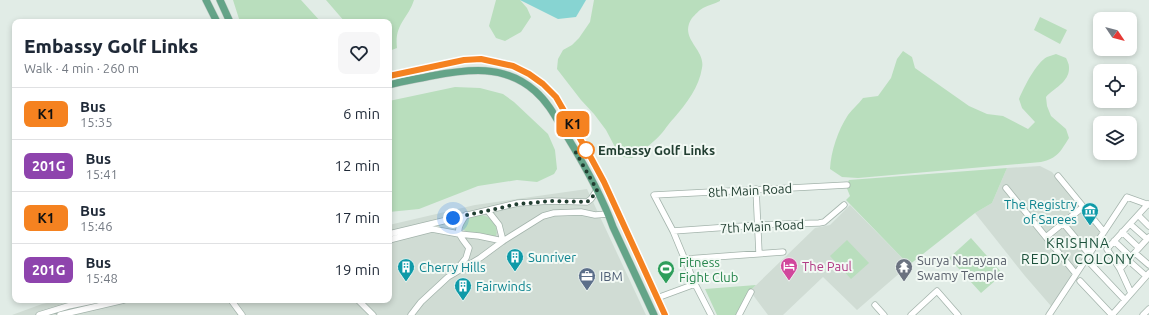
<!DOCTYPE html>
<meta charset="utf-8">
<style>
:root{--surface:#fff;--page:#f6f6f7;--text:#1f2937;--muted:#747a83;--line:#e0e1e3}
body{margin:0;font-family:Ubuntu,sans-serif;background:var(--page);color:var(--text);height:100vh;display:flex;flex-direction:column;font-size:15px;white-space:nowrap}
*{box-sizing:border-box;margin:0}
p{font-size:13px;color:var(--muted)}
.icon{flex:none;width:22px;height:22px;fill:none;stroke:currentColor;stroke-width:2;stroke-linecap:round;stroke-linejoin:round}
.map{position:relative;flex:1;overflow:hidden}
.sheet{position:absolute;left:12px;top:19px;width:380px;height:284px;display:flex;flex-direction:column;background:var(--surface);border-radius:8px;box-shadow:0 2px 6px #0003}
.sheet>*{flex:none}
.badge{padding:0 8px;border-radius:6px;font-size:14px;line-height:26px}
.needle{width:26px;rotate:125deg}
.controls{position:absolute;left:1093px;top:12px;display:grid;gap:8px}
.controls a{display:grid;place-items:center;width:44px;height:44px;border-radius:8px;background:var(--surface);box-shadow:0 2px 6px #0003;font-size:20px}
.you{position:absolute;width:20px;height:20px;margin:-10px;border:3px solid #fff;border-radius:50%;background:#1a73e8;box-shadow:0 0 0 6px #1a73e833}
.map>.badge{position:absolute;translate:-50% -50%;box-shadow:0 0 0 2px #fff}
.round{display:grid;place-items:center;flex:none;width:42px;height:42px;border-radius:8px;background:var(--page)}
.summary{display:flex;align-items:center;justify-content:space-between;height:68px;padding:0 12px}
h1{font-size:19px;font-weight:800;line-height:30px}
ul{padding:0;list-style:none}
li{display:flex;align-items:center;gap:12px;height:52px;padding:0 12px;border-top:1px solid var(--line)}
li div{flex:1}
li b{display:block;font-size:15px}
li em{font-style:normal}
li .badge{min-width:44px;font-weight:700;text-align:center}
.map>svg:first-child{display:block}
.built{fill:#d0dcd4}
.green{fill:#b9debd}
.water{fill:#87d4d2}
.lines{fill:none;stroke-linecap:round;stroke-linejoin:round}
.minor-casing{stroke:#a4b4ac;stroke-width:7}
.major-casing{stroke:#c1c9c5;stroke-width:8}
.minor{stroke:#fff;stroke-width:5.5}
.major{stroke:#64a488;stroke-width:7}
.line-casing{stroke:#fff;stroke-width:9}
.line{stroke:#f58220;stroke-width:6}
.walk{stroke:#213e31;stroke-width:4;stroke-dasharray:0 7.2}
.stop-dot{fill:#fff;stroke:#f58220;stroke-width:2}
.labels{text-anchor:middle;stroke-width:4;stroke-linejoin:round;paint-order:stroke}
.stop-label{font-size:13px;font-weight:bold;fill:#213e31;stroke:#f2f9f4;text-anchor:start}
.street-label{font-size:13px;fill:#213e31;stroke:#f2f9f4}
.culture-label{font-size:13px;fill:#0d838f;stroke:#f2f9f4;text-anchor:start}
.worship-label{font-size:13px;fill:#5b616d;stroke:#f2f9f4;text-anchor:start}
.leisure-label{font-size:13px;fill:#27864d;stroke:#f2f9f4;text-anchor:start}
.hotel-label{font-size:13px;fill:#b23c85;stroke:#f2f9f4;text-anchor:start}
.service-label{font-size:13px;fill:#4e5e75;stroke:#f2f9f4;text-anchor:start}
.neighbourhood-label{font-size:14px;letter-spacing:1px;fill:#1c513b;stroke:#f2f9f4}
</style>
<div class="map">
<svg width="1149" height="315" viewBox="0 0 1149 315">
<rect width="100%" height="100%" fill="#e1ece6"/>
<path class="built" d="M1040,166L1052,172L1101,234L1051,306L1025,276L975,213L992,203L1007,168Z
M587,189L646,315H12L42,304L60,300H389V225L475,205Z
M850,205L909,265L857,310L823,277L783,315H768L750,291L815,228L830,225Z"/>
<path class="green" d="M233,0H301L321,22H240Z
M326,0H414C408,19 394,24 397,48L389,51V22H345Z
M496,0H520L527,8L531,17L521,32L505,41L496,38L489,26Z
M594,0H720V1C714,4 709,5 703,8C699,10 695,15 692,18C678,39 706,49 702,68C699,87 687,103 674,118C667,125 662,135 654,141C648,147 640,152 632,158L623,157L616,149L606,130L594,114L581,100L557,69L558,59L563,50L572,45L579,38L590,22Z
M1040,17L1067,30L1060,44L1034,30Z
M903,51L912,57L915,68L922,73L969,106L987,114L1003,116L1028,129L1035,122L1022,108L1019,99C1024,87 1036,63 1047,57C1050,56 1053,55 1056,54L1066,58C1067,60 1069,64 1069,67C1070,82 1054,88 1046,97L1047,106L1051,116L1066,129L1069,138C1060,152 1058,158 1041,162L858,178L842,177L830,169C831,151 838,130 848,115C852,109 859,104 863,98L878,96L891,78L897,59Z
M455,87L480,88L503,94L514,102L548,134L555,150L557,169L554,174L537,182L517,180L478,186L419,209L389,212V101Z
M1007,168L992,203L975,213L909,265L846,200L850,196L846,186L849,180Z
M480,215C491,216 499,224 496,236L493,237L467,232L464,230L462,227C465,218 471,216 480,215Z
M971,238L1003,274L981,293L949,258Z
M847,240L869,263L851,279L830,256Z
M756,285L750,291L737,315H717L705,289Z"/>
<path class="water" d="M520,0H586L576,17L558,19Z"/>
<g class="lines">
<g class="minor-casing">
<path id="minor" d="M1058,176L1104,232
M1006,188L1076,274
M756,189L759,253
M1138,215L1149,226
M1063,223L1089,254
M1130,224L1147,239
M673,231L758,225L819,223L824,222L844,205
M1122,232L1139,248
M389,234L518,203L552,201L587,202L591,199L597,190
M1046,237L1083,207
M389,240L432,229L459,234L479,236L503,241L499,225L488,211
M1114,241L1131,257
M1135,253L1149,265
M686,259L783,252
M1128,260L1146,276
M1090,263L1125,300
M457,269L466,258L469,248C458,233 454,232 466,215
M1120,269L1149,237
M1080,281L1112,315
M1131,293L1120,269L1107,249L1148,204
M657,298L695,284
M231,300L242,315
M358,300L373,315
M875,305L884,315
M39,315L68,306L97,300
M60,315L124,300
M411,315L421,302L448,277L480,258L503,241L543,216L554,213L581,212L595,215L608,214
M711,315L695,284L673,231L654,195L847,185
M739,315L751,292
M911,315L937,291L958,315
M1049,315L1127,197L1149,205
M1112,315L1149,273
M1143,315L1149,309"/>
</g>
<g class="major-casing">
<path id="major" d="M206,0L217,22
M220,0L230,22
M389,76L464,60L481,59L513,66L529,74L543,84L556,97L575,129L604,183L665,315
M389,85C403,81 417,79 431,76C468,69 504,64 535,91C550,104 558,122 568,138C585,166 602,196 613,227L654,315"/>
</g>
<use href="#minor" class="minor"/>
<use href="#major" class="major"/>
</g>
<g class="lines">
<g class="line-casing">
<path id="line" d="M389,76L464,60L481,59L513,66L529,74L543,84L556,97L590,156L604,182L665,315"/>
</g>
<use href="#line" class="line"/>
<path class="walk" d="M453,218L518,204L552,201L587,202L591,199L597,190L575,151L586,150"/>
</g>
<defs>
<g id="museum-pin" transform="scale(0.9)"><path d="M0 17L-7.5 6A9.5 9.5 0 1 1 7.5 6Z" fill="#0f9aa8" stroke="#f2f9f4"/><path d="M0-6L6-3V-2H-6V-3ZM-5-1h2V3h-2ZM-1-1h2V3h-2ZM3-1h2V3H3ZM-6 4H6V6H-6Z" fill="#fff"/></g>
<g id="building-pin" transform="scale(0.9)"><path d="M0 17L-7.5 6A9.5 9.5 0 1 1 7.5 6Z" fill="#0f9aa8" stroke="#f2f9f4"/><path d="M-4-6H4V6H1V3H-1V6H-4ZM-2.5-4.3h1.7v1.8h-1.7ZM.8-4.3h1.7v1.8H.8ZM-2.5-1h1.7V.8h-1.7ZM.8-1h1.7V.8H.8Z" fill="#fff"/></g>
<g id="hotel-pin" transform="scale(0.9)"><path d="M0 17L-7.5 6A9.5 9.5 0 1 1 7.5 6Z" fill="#d1479c" stroke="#f2f9f4"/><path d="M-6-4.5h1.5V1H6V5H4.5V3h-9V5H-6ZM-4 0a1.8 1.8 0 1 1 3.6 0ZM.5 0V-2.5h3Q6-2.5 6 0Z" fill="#fff"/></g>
<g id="temple-pin" transform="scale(0.9)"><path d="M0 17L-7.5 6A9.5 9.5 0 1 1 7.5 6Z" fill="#6b7280" stroke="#f2f9f4"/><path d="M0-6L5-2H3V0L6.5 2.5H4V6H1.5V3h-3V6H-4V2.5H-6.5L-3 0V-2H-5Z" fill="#fff"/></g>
<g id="stadium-pin" transform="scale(0.9)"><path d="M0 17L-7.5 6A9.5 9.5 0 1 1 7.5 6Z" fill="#2e9e5b" stroke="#f2f9f4"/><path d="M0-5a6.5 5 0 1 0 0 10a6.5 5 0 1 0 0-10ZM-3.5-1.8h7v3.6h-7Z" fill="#fff"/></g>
<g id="office-pin" transform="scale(0.9)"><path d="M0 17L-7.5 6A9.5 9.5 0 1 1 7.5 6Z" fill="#5c6f8a" stroke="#f2f9f4"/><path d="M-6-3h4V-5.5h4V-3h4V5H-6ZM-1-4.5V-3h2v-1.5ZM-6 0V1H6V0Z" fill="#fff"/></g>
</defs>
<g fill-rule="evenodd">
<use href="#museum-pin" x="1090" y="211"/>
<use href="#building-pin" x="515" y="257"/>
<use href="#hotel-pin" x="789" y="266"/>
<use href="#building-pin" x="406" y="267"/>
<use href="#temple-pin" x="904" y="267"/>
<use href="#stadium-pin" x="666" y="269"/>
<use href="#office-pin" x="587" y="276"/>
<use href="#building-pin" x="463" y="286"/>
</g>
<circle class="stop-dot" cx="586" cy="150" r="8"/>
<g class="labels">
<g class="stop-label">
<text x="598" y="155">Embassy Golf Links</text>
</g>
<g class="street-label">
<text transform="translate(750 190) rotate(-3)" y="5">8th Main Road</text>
<text transform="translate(762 226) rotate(-3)" y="5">7th Main Road</text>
</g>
<g class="culture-label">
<text x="1077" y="209" text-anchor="end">The Registry<tspan x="1077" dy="15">of Sarees</tspan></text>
<text x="528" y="262">Sunriver</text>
<text x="419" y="272">Cherry Hills</text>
<text x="476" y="291">Fairwinds</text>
</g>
<g class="worship-label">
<text x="917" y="265">Surya Narayana<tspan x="917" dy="15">Swamy Temple</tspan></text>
</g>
<g class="leisure-label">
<text x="679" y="267">Fitness<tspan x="679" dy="15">Fight Club</tspan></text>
</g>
<g class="hotel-label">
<text x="802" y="271">The Paul</text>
</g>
<g class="service-label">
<text x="600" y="281">IBM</text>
</g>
<g class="neighbourhood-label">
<text x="1078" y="248">KRISHNA<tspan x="1078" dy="16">REDDY COLONY</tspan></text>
</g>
</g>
</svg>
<div class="controls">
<a><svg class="needle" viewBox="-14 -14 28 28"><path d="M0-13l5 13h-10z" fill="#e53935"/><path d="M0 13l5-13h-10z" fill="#747a83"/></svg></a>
<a><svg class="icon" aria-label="locate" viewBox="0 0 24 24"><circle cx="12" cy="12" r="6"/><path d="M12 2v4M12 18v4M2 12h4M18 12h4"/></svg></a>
<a><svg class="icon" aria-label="layers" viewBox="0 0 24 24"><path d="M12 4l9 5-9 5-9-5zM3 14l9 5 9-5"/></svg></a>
</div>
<div class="you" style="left:453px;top:218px"></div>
<b class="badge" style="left:573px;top:124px;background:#f58220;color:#111">K1</b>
<section class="sheet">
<div class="summary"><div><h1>Embassy Golf Links</h1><p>Walk · 4 min · 260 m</p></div><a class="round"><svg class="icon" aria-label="heart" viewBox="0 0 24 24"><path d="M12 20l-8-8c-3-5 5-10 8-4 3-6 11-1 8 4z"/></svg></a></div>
<ul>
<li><span class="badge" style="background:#f58220;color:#111">K1</span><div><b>Bus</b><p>15:35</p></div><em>6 min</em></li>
<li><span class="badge" style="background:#8e44ad;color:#fff">201G</span><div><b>Bus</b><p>15:41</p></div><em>12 min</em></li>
<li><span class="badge" style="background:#f58220;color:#111">K1</span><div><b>Bus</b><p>15:46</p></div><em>17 min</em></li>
<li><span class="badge" style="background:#8e44ad;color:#fff">201G</span><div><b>Bus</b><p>15:48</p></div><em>19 min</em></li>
</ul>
</section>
</div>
